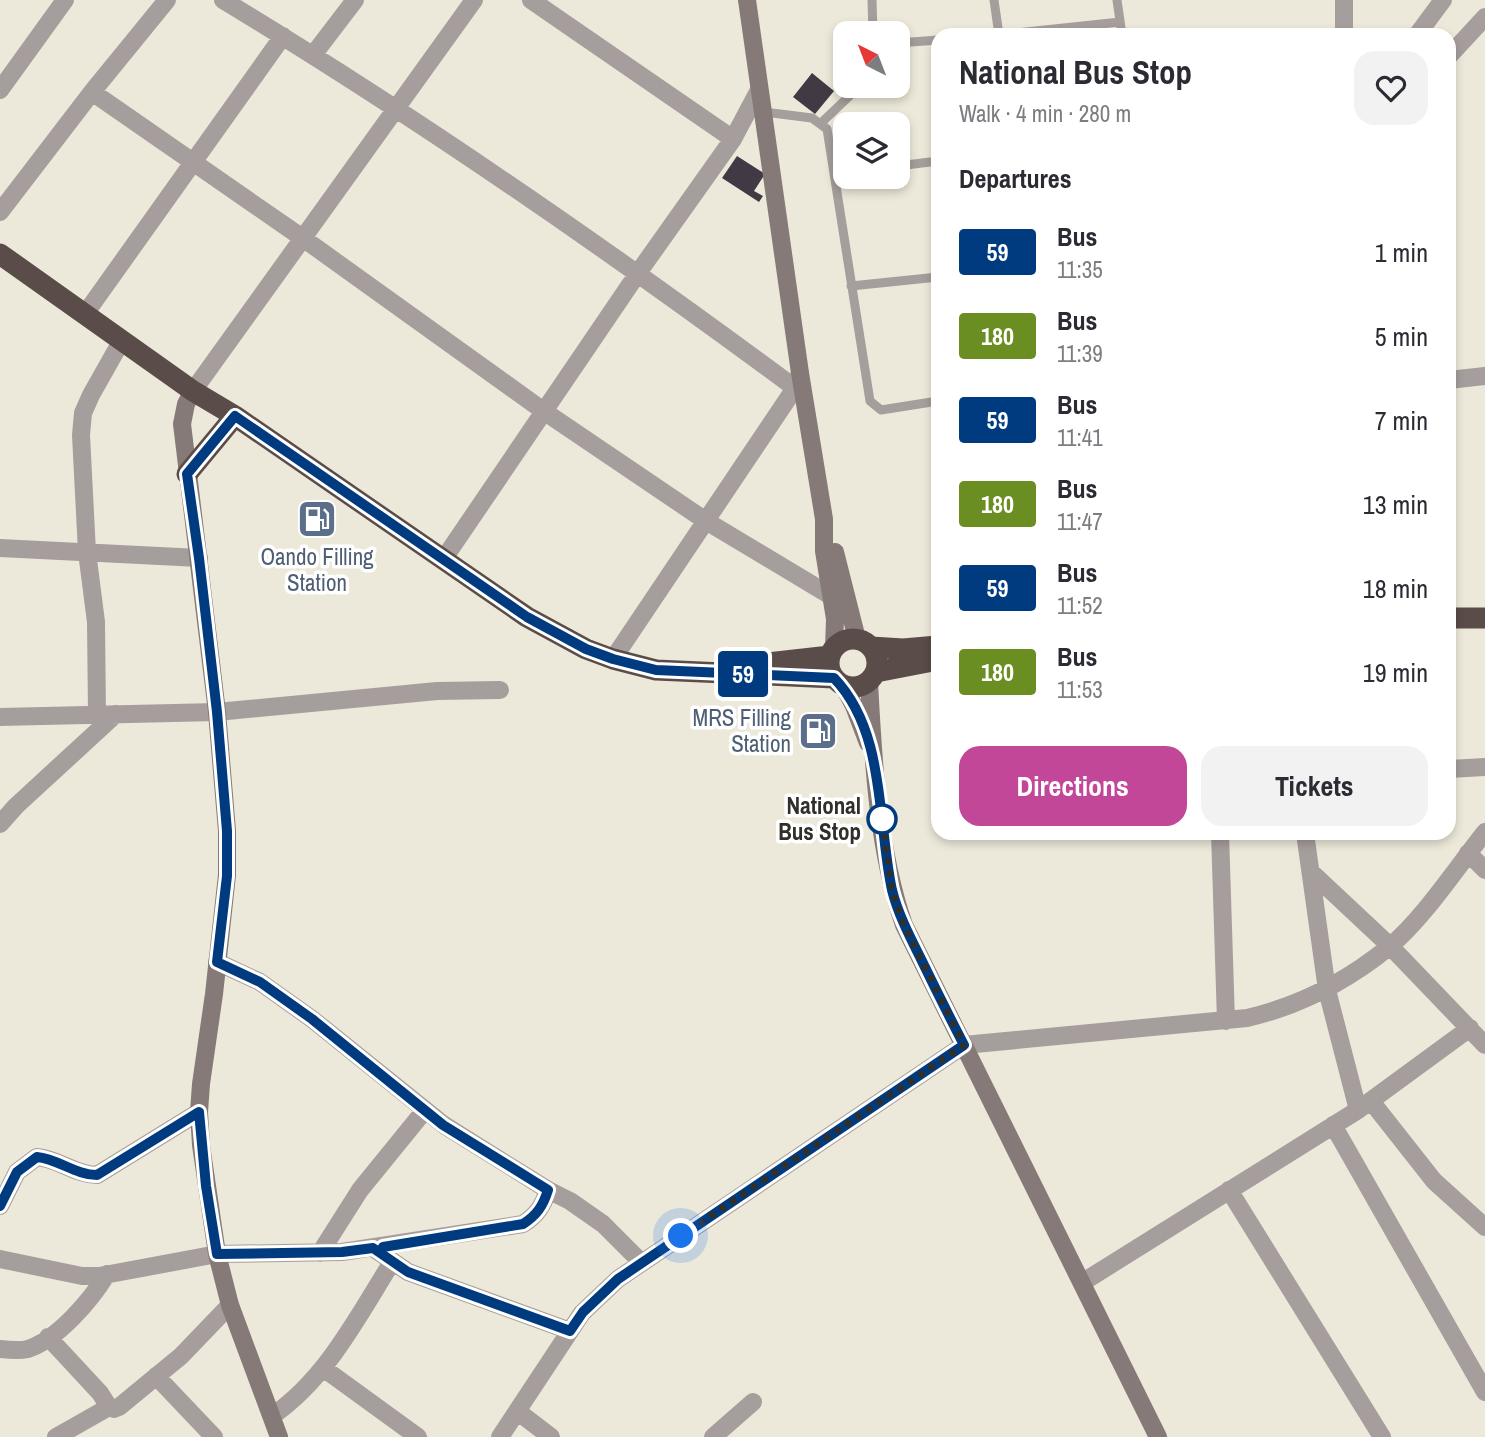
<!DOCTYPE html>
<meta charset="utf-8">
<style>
:root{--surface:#fff;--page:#f2f2f3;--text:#2b2b33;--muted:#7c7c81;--accent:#c24799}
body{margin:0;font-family:"Archivo Narrow",sans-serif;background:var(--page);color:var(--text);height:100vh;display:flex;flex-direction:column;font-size:26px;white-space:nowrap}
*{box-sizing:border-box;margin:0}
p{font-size:23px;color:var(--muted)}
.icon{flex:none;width:38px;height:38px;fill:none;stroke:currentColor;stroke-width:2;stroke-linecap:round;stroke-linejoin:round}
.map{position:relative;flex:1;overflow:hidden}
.details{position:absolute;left:931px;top:28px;width:525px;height:812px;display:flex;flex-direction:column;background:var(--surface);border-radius:21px;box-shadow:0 4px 10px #0003}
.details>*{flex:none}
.badge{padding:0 14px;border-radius:5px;font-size:24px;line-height:46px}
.needle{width:46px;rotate:318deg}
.buttons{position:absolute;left:833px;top:21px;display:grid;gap:14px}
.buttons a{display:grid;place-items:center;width:77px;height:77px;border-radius:14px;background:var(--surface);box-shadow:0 4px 10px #0003;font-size:35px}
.you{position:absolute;width:35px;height:35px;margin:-18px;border:5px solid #fff;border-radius:50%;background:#1a73e8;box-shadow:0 0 0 10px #1a73e833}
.map>.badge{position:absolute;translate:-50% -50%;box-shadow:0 0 0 4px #fff}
h2{padding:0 28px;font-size:26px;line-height:63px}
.round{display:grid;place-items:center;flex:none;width:74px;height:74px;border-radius:21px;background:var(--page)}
.head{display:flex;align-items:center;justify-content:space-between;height:119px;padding:0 28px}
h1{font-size:33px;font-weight:800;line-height:52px}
.primary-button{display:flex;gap:14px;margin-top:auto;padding:14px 28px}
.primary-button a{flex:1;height:80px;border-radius:21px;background:var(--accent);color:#fff;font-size:28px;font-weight:800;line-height:80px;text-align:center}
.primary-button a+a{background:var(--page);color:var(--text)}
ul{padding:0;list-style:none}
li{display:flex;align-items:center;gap:21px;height:84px;padding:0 28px}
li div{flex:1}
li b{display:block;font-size:26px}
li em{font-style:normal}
li .badge{min-width:77px;font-weight:700;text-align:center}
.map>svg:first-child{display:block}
.building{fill:#413a45}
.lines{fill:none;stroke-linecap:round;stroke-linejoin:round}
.lane{stroke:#a69e9c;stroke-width:9}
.street{stroke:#a69e9c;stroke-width:18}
.secondary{stroke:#857a78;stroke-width:18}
.highway{stroke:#5a4c48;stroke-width:21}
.line-casing{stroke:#fff;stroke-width:16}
.line{stroke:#003b80;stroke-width:10}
.walk{stroke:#312f2a;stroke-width:7;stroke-dasharray:0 12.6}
.stop-dot{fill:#fff;stroke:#003b80;stroke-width:3.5}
.labels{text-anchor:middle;stroke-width:7;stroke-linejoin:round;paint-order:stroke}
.service-label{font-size:23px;fill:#4e5e75;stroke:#fff}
.stop-label{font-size:23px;font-weight:bold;fill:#312f2a;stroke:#fff;text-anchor:end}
</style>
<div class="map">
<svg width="1485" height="1437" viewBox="0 0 1485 1437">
<rect width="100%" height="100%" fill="#ede9da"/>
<path class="building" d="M812,73L834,91L815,114L793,97Z
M737,156L765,174L754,191L763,196L759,202L722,178Z"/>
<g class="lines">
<path class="lane" d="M872,0L873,33
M994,0L999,35
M1117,0L1122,35
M998,35L1120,22
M898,43L938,40
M764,112L812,118L827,129L870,401L881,410L938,401
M821,123L860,86
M898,166L938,161
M834,174L845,173
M851,286L938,277"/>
<path class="street" d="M223,0C420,119 610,251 795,388L800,373
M531,0L733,139
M1344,35V0
M1417,35L1443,0
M313,55L355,0
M1449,56L1485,17
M0,90L65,0
M92,92L304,239L545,412L706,521L831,596
M0,212L92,92L167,0
M85,314L283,36
M1449,380L1485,376
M193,391L474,0
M0,548L199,558
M443,560L638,273L733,139L759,90
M613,659L795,388
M97,715L96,622L87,552L81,435L83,413L91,395L122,340
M0,717L217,712L437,691L500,690
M1449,769L1485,767
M0,824L16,806L116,714
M1220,833L1226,1021
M1305,833L1327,990L1358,1110
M1468,853L1485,870
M1311,872L1390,946L1485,1045
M217,962L260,982L312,1019L444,1125L548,1190L570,1201L603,1224L642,1263
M1371,1101L1434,1181L1485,1227
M1333,1125L1485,1392
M1229,1190L1382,1437
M0,1206L17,1172L37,1157C59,1159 76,1175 97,1175L199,1112
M373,1248L408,1272L570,1331
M320,1253L360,1190L425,1110
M0,1259L82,1276H99L217,1254L342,1252L523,1224C537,1215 543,1206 548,1190
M1083,1282L1358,1110L1470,1028
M48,1337L100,1393L109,1407L114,1409L119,1407L181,1356L230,1305
M0,1349C9,1350 19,1351 28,1349C58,1339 91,1300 107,1274
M323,1368L418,1437
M156,1376L214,1437
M517,1411L551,1437
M272,1416C326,1379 357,1318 392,1262
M56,1437L109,1407
M500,1437L582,1313L618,1279L964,1045L1247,1018C1299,1006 1347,981 1389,947C1423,919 1457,867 1485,832
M713,1437L753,1402"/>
<path class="secondary" d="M747,0L800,373L824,519V551L835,619L834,648
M193,391L186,404L182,424L217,712L227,831V875L214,994L201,1084L199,1112L201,1145L217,1254L230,1305L279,1437
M835,552L857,639
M869,682C873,760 878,851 904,925L1158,1437
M843,685L854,706L868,743"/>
<path class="highway" d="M0,254L193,391L235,416L527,617L586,649L613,659L656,670L834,678
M187,474L235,416
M1449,618H1485
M829 663a24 24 0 1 1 48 0a24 24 0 1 1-48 0Z
M871,647L903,649L938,646
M749,665L830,656
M876,672L938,660"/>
</g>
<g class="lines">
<g class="line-casing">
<path id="line" d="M0,1206L17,1172L37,1157C58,1159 76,1175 97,1175L199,1112L206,1186L217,1254L342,1252L373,1248L408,1272L570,1331L583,1312L618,1279L964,1045C949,1016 935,988 921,959C910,937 898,914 892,890C877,821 886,732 834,678L656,670L613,659L586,649L527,617L235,416L187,474L199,558L217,712L227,831V876L217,962L260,982L312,1019L443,1125L548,1190C543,1206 537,1215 523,1224L383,1247"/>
</g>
<use href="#line" class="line"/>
<path class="walk" d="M681,1236L964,1045L904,925L892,891L881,810L882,819"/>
</g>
<defs>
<g id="fuel-square" transform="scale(2.0125)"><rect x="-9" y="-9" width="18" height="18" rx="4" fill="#5c6f8a" stroke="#fff"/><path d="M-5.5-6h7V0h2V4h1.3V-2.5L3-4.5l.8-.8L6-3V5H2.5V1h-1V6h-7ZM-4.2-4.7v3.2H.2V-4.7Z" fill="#fff"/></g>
</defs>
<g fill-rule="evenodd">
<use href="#fuel-square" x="317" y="519"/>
<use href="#fuel-square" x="818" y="731"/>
</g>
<circle class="stop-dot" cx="882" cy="819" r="14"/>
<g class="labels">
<g class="service-label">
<text x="317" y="565">Oando Filling<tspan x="317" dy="26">Station</tspan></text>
<text x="791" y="726" text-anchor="end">MRS Filling<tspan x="791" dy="26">Station</tspan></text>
</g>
<g class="stop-label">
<text x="861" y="814">National<tspan x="861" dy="26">Bus Stop</tspan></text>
</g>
</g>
</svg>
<div class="buttons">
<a><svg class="needle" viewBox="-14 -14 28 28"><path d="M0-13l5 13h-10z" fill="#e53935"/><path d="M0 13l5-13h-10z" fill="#7c7c81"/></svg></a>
<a><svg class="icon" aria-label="layers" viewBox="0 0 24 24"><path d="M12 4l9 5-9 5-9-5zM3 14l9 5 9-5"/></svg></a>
</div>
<div class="you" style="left:681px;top:1236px"></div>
<b class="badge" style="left:743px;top:674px;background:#003b80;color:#fff">59</b>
<section class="details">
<div class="head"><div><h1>National Bus Stop</h1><p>Walk · 4 min · 280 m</p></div><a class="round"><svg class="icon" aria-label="heart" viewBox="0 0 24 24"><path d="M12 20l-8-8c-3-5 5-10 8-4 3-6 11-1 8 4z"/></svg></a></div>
<h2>Departures</h2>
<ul>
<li><span class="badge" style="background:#003b80;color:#fff">59</span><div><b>Bus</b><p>11:35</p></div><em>1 min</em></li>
<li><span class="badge" style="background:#6b8e23;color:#fff">180</span><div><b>Bus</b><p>11:39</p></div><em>5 min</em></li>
<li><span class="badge" style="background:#003b80;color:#fff">59</span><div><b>Bus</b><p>11:41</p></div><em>7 min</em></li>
<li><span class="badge" style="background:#6b8e23;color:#fff">180</span><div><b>Bus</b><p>11:47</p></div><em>13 min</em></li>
<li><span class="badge" style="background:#003b80;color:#fff">59</span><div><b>Bus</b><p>11:52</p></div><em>18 min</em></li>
<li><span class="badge" style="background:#6b8e23;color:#fff">180</span><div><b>Bus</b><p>11:53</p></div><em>19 min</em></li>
</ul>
<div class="primary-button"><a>Directions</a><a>Tickets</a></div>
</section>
</div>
